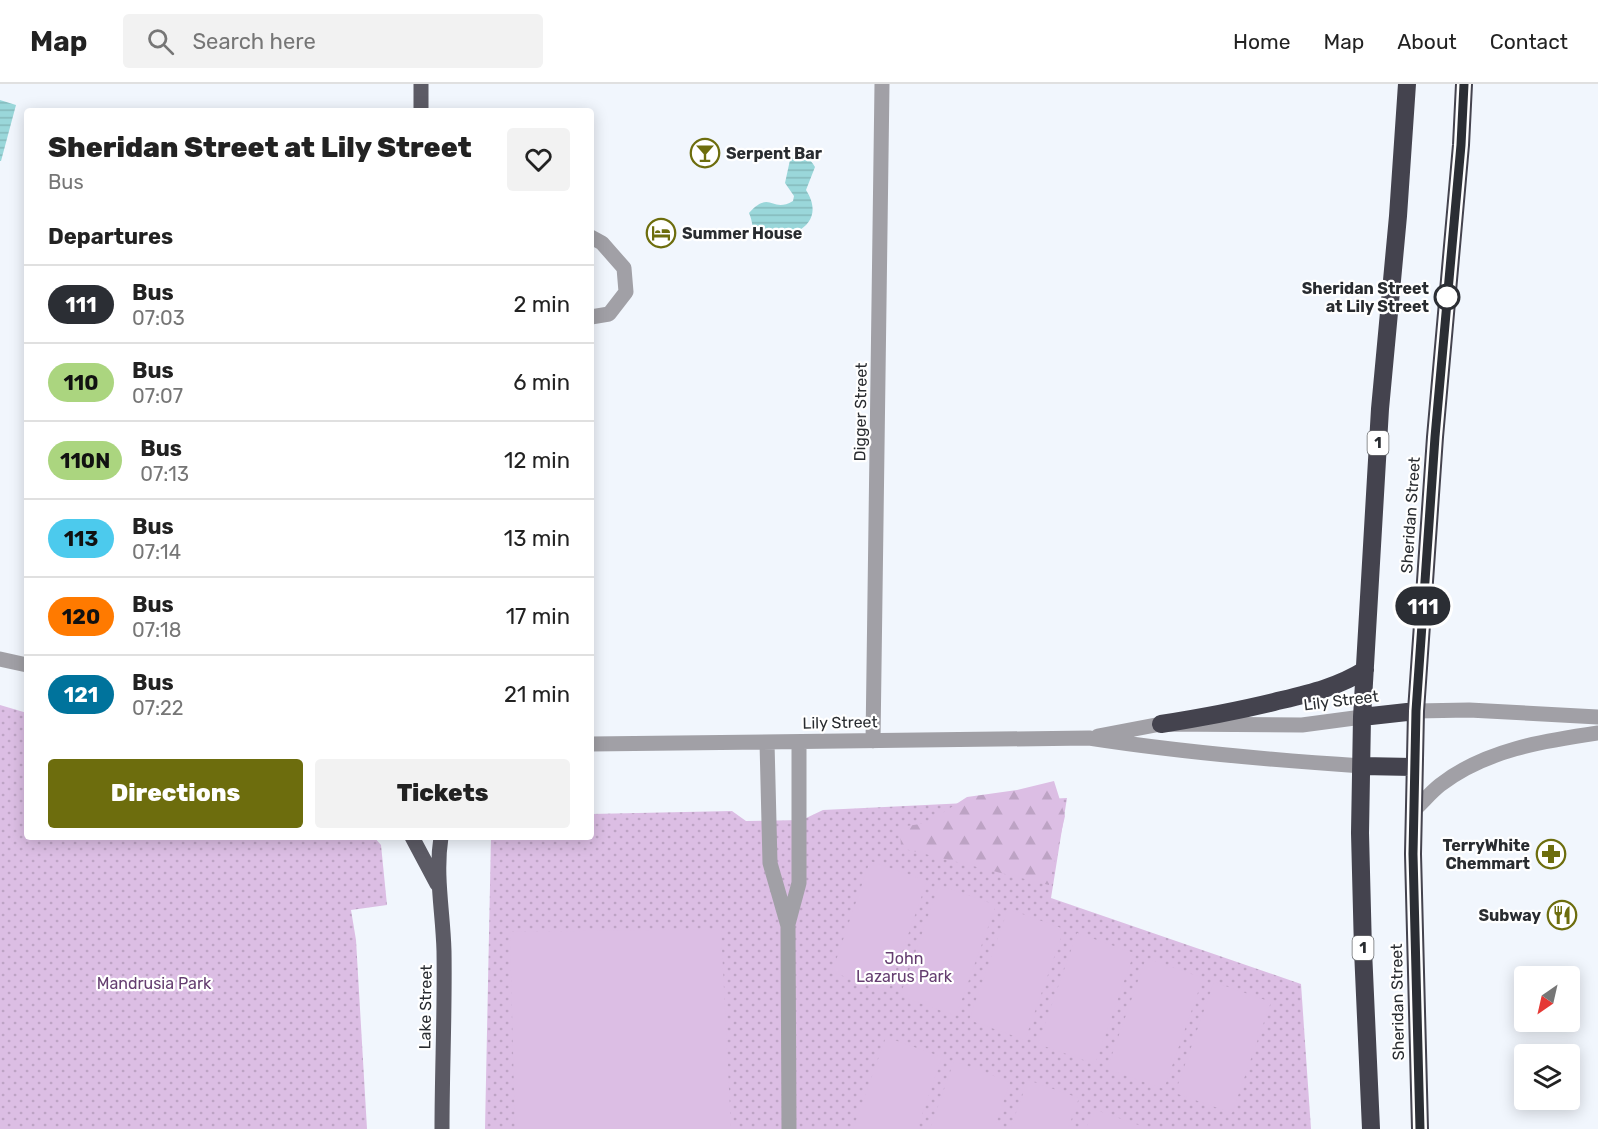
<!DOCTYPE html>
<style>
:root{--surface:#fff;--page:#f2f2f2;--text:#222;--muted:#767676;--line:#e0e0e0;--accent:#6d6d0d}
body{margin:0;font-family:Rubik,sans-serif;background:var(--page);color:var(--text);height:100vh;display:flex;flex-direction:column;font-size:22px;white-space:nowrap}
*{box-sizing:border-box;margin:0}
p{font-size:20px;color:var(--muted)}
.icon{flex:none;width:33px;height:33px;fill:none;stroke:currentColor;stroke-width:2;stroke-linecap:round;stroke-linejoin:round}
.map{position:relative;flex:1;overflow:hidden}
.sheet{position:absolute;left:24px;top:24px;width:570px;height:732px;display:flex;flex-direction:column;background:var(--surface);border-radius:6px;box-shadow:0 3px 15px #0003}
.sheet>*{flex:none}
.badge{padding:0 12px;border-radius:20px;font-size:21px;line-height:39px}
.needle{width:39px;rotate:214deg}
.fabs{position:absolute;left:1514px;top:882px;display:grid;gap:12px}
.fabs a{display:grid;place-items:center;width:66px;height:66px;border-radius:6px;background:var(--surface);box-shadow:0 3px 15px #0003;font-size:30px}
.map>.badge{position:absolute;translate:-50% -50%;box-shadow:0 0 0 3px #fff}
h2{padding:0 24px;font-size:22px;line-height:54px}
.round{display:grid;place-items:center;flex:none;width:63px;height:63px;border-radius:6px;background:var(--page)}
.headline{display:flex;align-items:center;justify-content:space-between;height:102px;padding:0 24px}
h1{font-size:28px;font-weight:800;line-height:45px}
.button{display:flex;gap:12px;margin-top:auto;padding:12px 24px}
.button a{flex:1;height:69px;border-radius:6px;background:var(--accent);color:#fff;font-size:24px;font-weight:800;line-height:69px;text-align:center}
.button a+a{background:var(--page);color:var(--text)}
ul{padding:0;list-style:none}
li{display:flex;align-items:center;gap:18px;height:78px;padding:0 24px;border-top:2px solid var(--line)}
li div{flex:1}
li b{display:block;font-size:22px}
li em{font-style:normal}
li .badge{min-width:66px;font-weight:700;text-align:center}
header{display:flex;align-items:center;gap:36px;box-sizing:border-box;height:84px;padding:0 30px;background:var(--surface);border-bottom:2px solid var(--line)}
header strong{font-size:28px}
nav{display:flex;gap:33px;margin-inline-start:auto;font-size:21px}
.search{width:420px;height:54px;background:var(--page);display:flex;align-items:center;gap:15px;box-sizing:border-box;padding:0 21px;border-radius:6px;color:var(--muted);font-size:22px}
.map>svg:first-child{display:block}
.grass{fill:url(#grass-dots)}
.forest{fill:url(#forest-firs)}
.garden{fill:#dcbee4}
.water{fill:url(#water-rules)}
.lines{fill:none;stroke-linecap:round;stroke-linejoin:round}
.minor{stroke:#a1a0a6;stroke-width:15}
.major{stroke:#5c5b65;stroke-width:15}
.highway{stroke:#44434e;stroke-width:18}
.line-casing{stroke:#fff;stroke-width:14}
.line{stroke:#2b2e34;stroke-width:9}
.stop-dot{fill:#fff;stroke:#2b2e34;stroke-width:3}
.labels{text-anchor:middle;stroke-width:4.5;stroke-linejoin:round;paint-order:stroke}
.shield{fill:#fff;stroke:#696b6e;stroke-width:1.5}
.shield-label{font-size:15px;font-weight:bold;fill:#292c30}
.poi-label{font-size:16px;font-weight:bold;fill:#292c30;stroke:#fff;text-anchor:start}
.stop-label{font-size:16px;font-weight:bold;fill:#292c30;stroke:#fff;text-anchor:end}
.street-label{font-size:16px;fill:#292c30;stroke:#fff}
.park-label{font-size:16px;fill:#653e70;stroke:#fff}
</style>
<header>
<strong>Map</strong>
<div class="search"><svg class="icon" aria-label="search" viewBox="0 0 24 24"><circle cx="10" cy="10" r="6"/><path d="M15 15l6 6"/></svg>Search here</div>
<nav><a>Home</a><a>Map</a><a>About</a><a>Contact</a></nav>
</header>
<div class="map">
<svg width="1598" height="1045" viewBox="0 0 1598 1045">
<defs>
<pattern id="grass-dots" width="8" height="8" patternUnits="userSpaceOnUse" patternTransform="scale(1.5)"><rect width="8" height="8" fill="#dcbee4"/><path d="M2 2h.1M6 6h.1" fill="none" stroke="#bda3c4" stroke-width="1.8" stroke-linecap="round"/></pattern>
<pattern id="forest-firs" width="22" height="20" patternUnits="userSpaceOnUse" patternTransform="scale(1.5)"><rect width="22" height="20" fill="#dcbee4"/><path d="M5 1l3.5 6h-7zM16 11l3.5 6h-7z" fill="#bda3c4"/></pattern>
<pattern id="water-rules" width="6" height="5" patternUnits="userSpaceOnUse" patternTransform="scale(1.5)"><rect width="6" height="5" fill="#9ad7da"/><path d="M0 2.5h6" fill="none" stroke="#85b9bb"/></pattern>
</defs>
<rect width="100%" height="100%" fill="#f1f6fd"/>
<path class="grass" d="M0,621L27,629V753H374L381,761L387,821L351,826L356,856L367,1045H0Z
M1067,714L1051,814L1301,900L1311,1045H485L491,753H591V730L732,727L746,737L802,736L823,726Z"/>
<path class="forest" d="M1054,697L1065,732L1049,801L901,764L900,743L927,739L967,713L1017,706Z"/>
<path class="garden" d="M870,777L927,797L888,908L832,888Z
M939,801L996,821L956,932L900,912Z
M1008,825L1064,845L1025,956L969,936Z
M721,845L731,1045H515L510,848Z
M1077,849L1134,869L1095,980L1038,960Z
M1146,874L1203,894L1164,1005L1107,985Z
M1214,898L1271,918L1232,1029L1175,1009Z
M886,953L942,973L917,1045H853Z
M954,977L1010,998L994,1045H930Z
M1028,996L1079,1014L1068,1045H1010Z
M1093,1025L1150,1045H1086Z"/>
<path class="water" d="M0,16L16,21L1,77H0Z
M795,71C805,72 810,74 815,83L806,106C829,142 787,158 757,154C752,146 753,138 749,129C771,105 771,130 793,117L794,112L785,99L790,76Z"/>
<g class="lines">
<path class="minor" d="M591,153L602,159L624,184L626,208L609,230L591,233
M0,575L27,581
M1416,627L1469,626L1598,633
M1098,652L1161,640L1302,641L1362,633
M873,657L882,0
M767,658L770,779L788,842L789,1045
M591,660L1089,654C1180,668 1270,676 1362,682
M1413,727C1422,719 1430,709 1440,701C1485,666 1543,657 1598,649
M788,840L799,799V658"/>
<path class="major" d="M421,27V0
M412,753L437,800
M441,753C435,792 443,828 444,867C445,926 442,986 442,1045"/>
<path class="highway" d="M1362,633L1416,627
M1161,640C1199,634 1237,627 1274,618C1307,610 1336,604 1365,586
M1362,682L1413,683
M1371,1045L1363,866L1360,749L1362,633L1380,325L1398,132L1407,0
M1420,1045L1413,770L1416,627L1435,353L1461,61L1464,0"/>
</g>
<g class="lines">
<g class="line-casing">
<path id="line" d="M1420,1045L1413,770L1416,627L1435,353L1461,61L1464,0"/>
</g>
<use href="#line" class="line"/>
</g>
<defs>
<g id="bar-ring" transform="scale(1.5)"><circle r="9.5" fill="#fff" stroke="#6d6d0d" stroke-width="1.5"/><path d="M-6-5H6L.8 .8V4.5H3.5V6h-7V4.5H-.8V.8Z" fill="#6d6d0d"/></g>
<g id="hotel-ring" transform="scale(1.5)"><circle r="9.5" fill="#fff" stroke="#6d6d0d" stroke-width="1.5"/><path d="M-6-4.5h1.5V1H6V5H4.5V3h-9V5H-6ZM-4 0a1.8 1.8 0 1 1 3.6 0ZM.5 0V-2.5h3Q6-2.5 6 0Z" fill="#6d6d0d"/></g>
<g id="pharmacy-ring" transform="scale(1.5)"><circle r="9.5" fill="#fff" stroke="#6d6d0d" stroke-width="1.5"/><path d="M-2-6h4v4h4v4h-4v4h-4v-4h-4v-4h4Z" fill="#6d6d0d"/></g>
<g id="restaurant-ring" transform="scale(1.5)"><circle r="9.5" fill="#fff" stroke="#6d6d0d" stroke-width="1.5"/><path d="M-5-6h1v4h1v-4h1v4h1v-4h1v5L-1.5 .5V6h-2V.5L-5-1ZM5-6V6H3V1.5H1.5Q1.5-4 5-6Z" fill="#6d6d0d"/></g>
</defs>
<g fill-rule="evenodd">
<use href="#bar-ring" x="705" y="69"/>
<use href="#hotel-ring" x="661" y="149"/>
<use href="#pharmacy-ring" x="1551" y="770"/>
<use href="#restaurant-ring" x="1562" y="831"/>
</g>
<circle class="stop-dot" cx="1447" cy="213" r="12"/>
<g class="labels">
<g class="shield">
<rect x="1367.5" y="347" width="21" height="24" rx="4.5"/>
<rect x="1352.5" y="852" width="21" height="24" rx="4.5"/>
</g>
<g class="shield-label">
<text x="1378" y="364">1</text>
<text x="1363" y="869">1</text>
</g>
<g class="poi-label">
<text x="726" y="75">Serpent Bar</text>
<text x="682" y="155">Summer House</text>
<text x="1530" y="767" text-anchor="end">TerryWhite<tspan x="1530" dy="18">Chemmart</tspan></text>
<text x="1541" y="837" text-anchor="end">Subway</text>
</g>
<g class="stop-label">
<text x="1429" y="210">Sheridan Street<tspan x="1429" dy="18">at Lily Street</tspan></text>
</g>
<g class="street-label">
<text transform="translate(860 328) rotate(-89)" y="6">Digger Street</text>
<text transform="translate(1410 431) rotate(-86)" y="6">Sheridan Street</text>
<text transform="translate(1341 616) rotate(-7)" y="6">Lily Street</text>
<text transform="translate(840 638) rotate(-1)" y="6">Lily Street</text>
<text transform="translate(1397 918) rotate(-91)" y="6">Sheridan Street</text>
<text transform="translate(425 923) rotate(-89)" y="6">Lake Street</text>
</g>
<g class="park-label">
<text x="904" y="880">John<tspan x="904" dy="18">Lazarus Park</tspan></text>
<text x="154" y="905">Mandrusia Park</text>
</g>
</g>
</svg>
<div class="fabs">
<a><svg class="needle" viewBox="-14 -14 28 28"><path d="M0-13l5 13h-10z" fill="#e53935"/><path d="M0 13l5-13h-10z" fill="#767676"/></svg></a>
<a><svg class="icon" aria-label="layers" viewBox="0 0 24 24"><path d="M12 4l9 5-9 5-9-5zM3 14l9 5 9-5"/></svg></a>
</div>
<b class="badge" style="left:1423px;top:522px;background:#2b2e34;color:#fff">111</b>
<section class="sheet">
<div class="headline"><div><h1>Sheridan Street at Lily Street</h1><p>Bus</p></div><a class="round"><svg class="icon" aria-label="heart" viewBox="0 0 24 24"><path d="M12 20l-8-8c-3-5 5-10 8-4 3-6 11-1 8 4z"/></svg></a></div>
<h2>Departures</h2>
<ul>
<li><span class="badge" style="background:#2b2e34;color:#fff">111</span><div><b>Bus</b><p>07:03</p></div><em>2 min</em></li>
<li><span class="badge" style="background:#abd57f;color:#111">110</span><div><b>Bus</b><p>07:07</p></div><em>6 min</em></li>
<li><span class="badge" style="background:#abd57f;color:#111">110N</span><div><b>Bus</b><p>07:13</p></div><em>12 min</em></li>
<li><span class="badge" style="background:#4ccaed;color:#111">113</span><div><b>Bus</b><p>07:14</p></div><em>13 min</em></li>
<li><span class="badge" style="background:#ff7a00;color:#111">120</span><div><b>Bus</b><p>07:18</p></div><em>17 min</em></li>
<li><span class="badge" style="background:#00739c;color:#fff">121</span><div><b>Bus</b><p>07:22</p></div><em>21 min</em></li>
</ul>
<div class="button"><a>Directions</a><a>Tickets</a></div>
</section>
</div>
